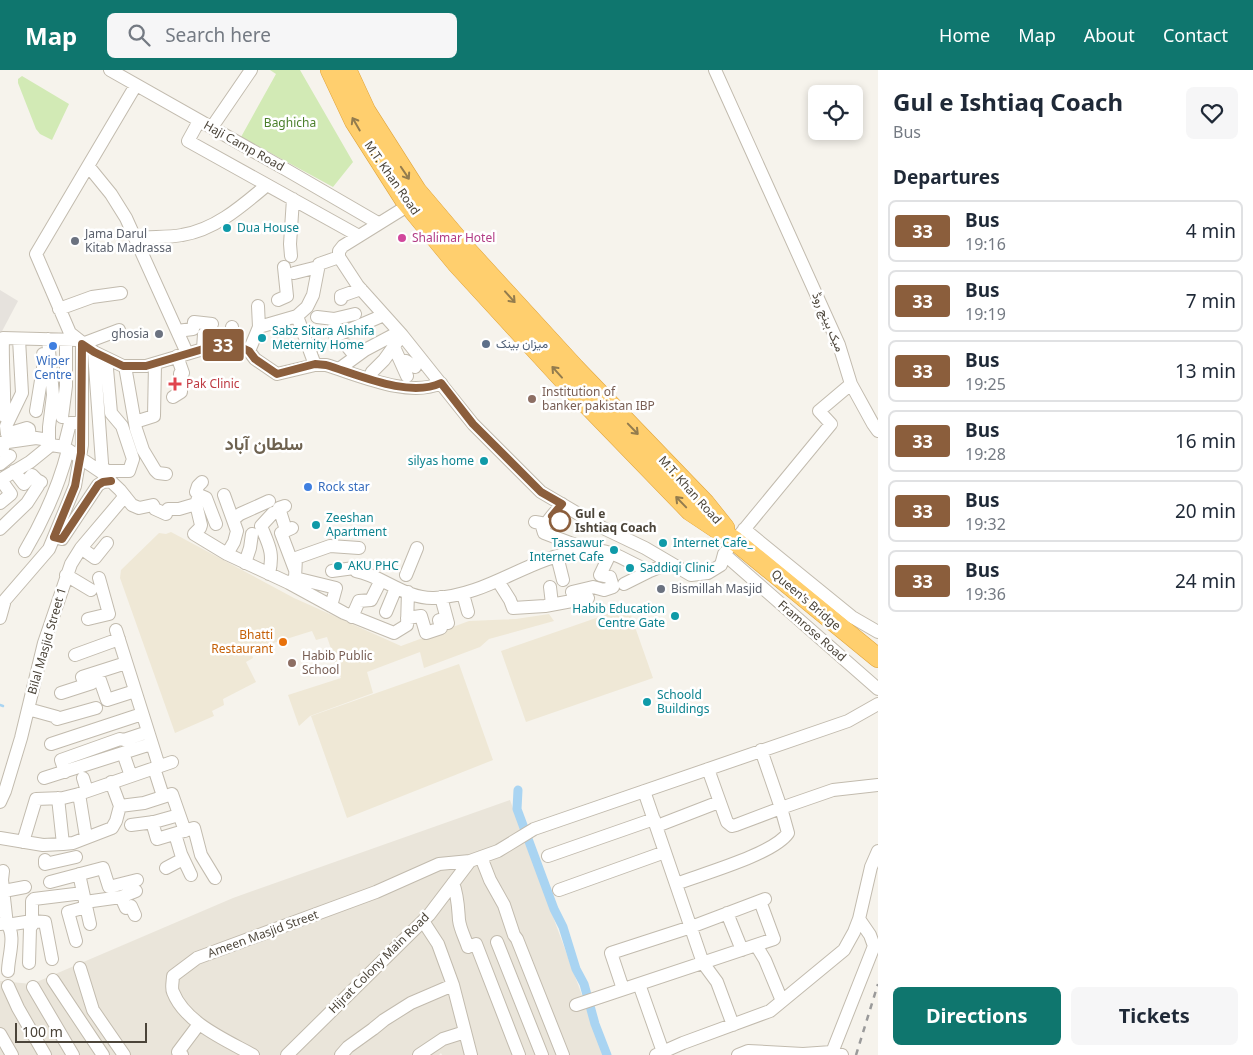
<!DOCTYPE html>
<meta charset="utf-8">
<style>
:root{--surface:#fff;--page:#f6f6f7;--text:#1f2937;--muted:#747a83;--line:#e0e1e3;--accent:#0f766e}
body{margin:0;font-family:"Noto Sans",Vazirmatn,sans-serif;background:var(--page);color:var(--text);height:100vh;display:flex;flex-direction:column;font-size:19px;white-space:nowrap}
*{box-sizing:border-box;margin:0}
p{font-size:16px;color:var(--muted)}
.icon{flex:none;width:28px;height:28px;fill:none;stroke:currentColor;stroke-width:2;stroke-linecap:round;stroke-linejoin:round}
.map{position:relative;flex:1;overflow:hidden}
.panel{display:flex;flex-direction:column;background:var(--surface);width:375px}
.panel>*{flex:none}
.badge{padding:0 10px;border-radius:4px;font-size:18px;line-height:32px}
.tools{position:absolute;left:808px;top:15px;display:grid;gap:10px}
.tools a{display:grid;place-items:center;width:55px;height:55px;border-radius:8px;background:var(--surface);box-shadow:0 2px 8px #0003;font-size:25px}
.scale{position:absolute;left:15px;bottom:12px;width:132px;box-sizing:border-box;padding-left:5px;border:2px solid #4b4439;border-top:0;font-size:14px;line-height:18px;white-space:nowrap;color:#4b4439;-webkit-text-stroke:4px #fff;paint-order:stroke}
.map>.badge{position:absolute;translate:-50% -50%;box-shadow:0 0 0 2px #fff}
h2{padding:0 15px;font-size:19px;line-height:45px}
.round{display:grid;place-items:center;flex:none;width:52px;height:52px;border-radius:8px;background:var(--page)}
.headline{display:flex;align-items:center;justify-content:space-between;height:85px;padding:0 15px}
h1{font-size:24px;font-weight:700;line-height:38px}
.primary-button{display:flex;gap:10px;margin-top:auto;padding:10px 15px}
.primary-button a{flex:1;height:58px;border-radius:8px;background:var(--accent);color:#fff;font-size:20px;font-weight:700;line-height:58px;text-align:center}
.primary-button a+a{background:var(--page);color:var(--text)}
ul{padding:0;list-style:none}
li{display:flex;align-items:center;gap:15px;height:62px;margin:0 10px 8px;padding:0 5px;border:2px solid var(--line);border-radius:8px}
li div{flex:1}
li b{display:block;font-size:19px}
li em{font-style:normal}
li .badge{min-width:55px;font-weight:700;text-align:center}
header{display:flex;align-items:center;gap:30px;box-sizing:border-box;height:70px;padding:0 25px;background:var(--accent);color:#fff}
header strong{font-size:24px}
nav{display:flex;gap:28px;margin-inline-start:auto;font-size:18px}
.search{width:350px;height:45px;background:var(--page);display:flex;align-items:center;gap:12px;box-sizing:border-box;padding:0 18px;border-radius:8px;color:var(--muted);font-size:19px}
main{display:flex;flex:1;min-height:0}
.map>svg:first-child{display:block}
.residential{fill:#eae5da}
.industrial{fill:#e6e2dd}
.education{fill:#efe8d6}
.green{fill:#d2eab5}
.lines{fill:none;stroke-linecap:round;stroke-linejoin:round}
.stream{stroke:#a9d4f2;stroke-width:2.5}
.canal{stroke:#a9d4f2;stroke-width:9}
.minor-casing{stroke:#c2bbae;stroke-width:14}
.highway-casing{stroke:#e0a43c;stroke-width:20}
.minor{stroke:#fff;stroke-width:12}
.highway{stroke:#ffcf6e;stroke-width:19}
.rail{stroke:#9a9a9a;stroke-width:2.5;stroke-dasharray:6 6;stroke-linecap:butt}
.oneway{stroke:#937c4e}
.line-casing{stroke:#fff;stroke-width:11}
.line{stroke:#8b5e3c;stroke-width:8}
.culture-dot{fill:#0f9aa8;stroke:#fff;stroke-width:2}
.hotel-dot{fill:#d1479c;stroke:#fff;stroke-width:2}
.worship-dot{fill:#6b7280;stroke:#fff;stroke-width:2}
.service-dot{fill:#5c6f8a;stroke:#fff;stroke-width:2}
.shop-dot{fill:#3f7fe0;stroke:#fff;stroke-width:2}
.health-dot{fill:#e0444e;stroke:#fff;stroke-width:2}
.education-dot{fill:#8d6e63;stroke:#fff;stroke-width:2}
.stop-dot{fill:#fff;stroke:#8b5e3c;stroke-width:2.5}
.food-dot{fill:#e8710a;stroke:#fff;stroke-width:2}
.labels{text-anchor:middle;stroke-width:5;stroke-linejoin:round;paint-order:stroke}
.park-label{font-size:12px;fill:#4a7f2a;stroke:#fff}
.street-label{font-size:12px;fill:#4b4439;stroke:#fff}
.culture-label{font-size:12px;fill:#0d838f;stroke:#fff;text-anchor:start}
.worship-label{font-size:12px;fill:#5b616d;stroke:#fff;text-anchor:start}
.hotel-label{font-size:12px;fill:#b23c85;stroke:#fff;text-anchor:start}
.service-label{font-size:12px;fill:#4e5e75;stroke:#fff;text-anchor:start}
.shop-label{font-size:12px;fill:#366cbe;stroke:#fff}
.health-label{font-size:12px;fill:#be3a42;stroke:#fff;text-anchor:start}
.education-label{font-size:12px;fill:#785e54;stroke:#fff;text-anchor:start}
.stop-label{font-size:12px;font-weight:bold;fill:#4b4439;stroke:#fff;text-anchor:start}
.food-label{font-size:12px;fill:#c56008;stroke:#fff;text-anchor:end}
.district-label{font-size:18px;font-weight:bold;fill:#6e6250;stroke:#fff}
</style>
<header>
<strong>Map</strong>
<div class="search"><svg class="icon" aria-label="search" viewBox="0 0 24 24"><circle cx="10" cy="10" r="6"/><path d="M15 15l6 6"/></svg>Search here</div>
<nav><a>Home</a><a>Map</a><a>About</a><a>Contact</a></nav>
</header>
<main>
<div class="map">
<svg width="878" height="985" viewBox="0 0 878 985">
<rect width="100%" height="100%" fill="#f6f3ec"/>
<path class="residential" d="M510,730L604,985H442L441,983L439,985H0V911L32,914L233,828Z"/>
<path class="industrial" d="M0,220L18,231L0,265Z"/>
<path class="education" d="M171,462L294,528L401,576L469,551L516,549L549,544L554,551L489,569L480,577L424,598L420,582L367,602L373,623L310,646L299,656L288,625L341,608L327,567L316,570L312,561L251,580L253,588L246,592L256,612L223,629L224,635L212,641L214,646L175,663L120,508L121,500L159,463L166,464Z
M628,537L653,608L526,652L501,581Z
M459,594L493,690L347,748L311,646Z"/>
<path class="green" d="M270,0H300L353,92L333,117L241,67L276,4Z
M22,6L69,34L52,70L40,64L36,59L18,13V9Z"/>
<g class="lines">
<path class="stream" d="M0,635L3,636"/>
<path class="canal" d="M518,720L517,739L554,839L563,857L576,899L584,914L595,954L607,985"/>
<g class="minor-casing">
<path id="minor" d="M110,0L285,99L378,153
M136,15L36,184L70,263L94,282L123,296H146L210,277L234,274L249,281L255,289L277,304L315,295H326C359,305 409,328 441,313
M199,51L188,71L359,166
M212,57L251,0
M89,97L111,124L126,148L187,283
M409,135L343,176L339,181V187L358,216L402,265L473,354L541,422L599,456L645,478L691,505L708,503L721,495L724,484L831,354L819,341L851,314L839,275L715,0
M136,168C151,166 167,168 182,165C215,160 242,136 267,115
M291,186L290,174L293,129
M294,203L318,197
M341,229V226L361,219
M278,230L287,226L284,197
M258,236L259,257
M59,239L92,227L121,223
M297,246L315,295
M317,247L334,249L355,244
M334,249L335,266L384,245
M232,257L234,274
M177,261L193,259L194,252L212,254
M19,269L22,323L6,356L7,364L27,358L29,359L30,369
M48,269L53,325L49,357V370
M346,275L355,286
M394,277L407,306
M203,279L204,264
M249,281L259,257L297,246L307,237L313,225L319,194L339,187
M94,282L102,393L99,400
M401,292L406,291L415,297
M125,296L136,359L143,380L155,400L158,403L166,404
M339,299L365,280L399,262
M369,308L372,302L384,290L402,265
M851,314L873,354L878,361
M173,327L181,322L180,304L183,303L177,286
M36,341L43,298V284
M4,346C5,320 2,294 3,268L77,270
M62,347L66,316V271
M135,352L154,346L155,294
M64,377L70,353H82
M0,380L3,378L1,373L36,368L49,370L51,375L64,377L101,402L120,420L132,435L139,438L153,435L155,439L166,444
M0,394L10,386
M101,396L107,401H129L133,389L122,356L111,343L106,288
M14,401L24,414L32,405L37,410L41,412
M0,410L30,392L51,375
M199,425L206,428L216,454
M224,425L237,461L234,472L227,484
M0,433L11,424L1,410
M196,434L201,455L200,458L194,464L227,484L289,513L344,543L394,563L407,555L408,522
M285,436L279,438L286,460
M168,439H179L196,434L199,425L196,422L198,416L202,412
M234,449L240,444L269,431
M535,452L541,453L544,463L581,477V482
M292,458L281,463L295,500
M0,459L27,433L38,416L37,410
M543,459C548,449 555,443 562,434
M744,459L852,547L878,562
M55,467L62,469L98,415L103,412L111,411
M81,478L95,488L107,473
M25,481C44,449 59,415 68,380
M724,484L878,619
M557,486L563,510
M245,493L250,478L252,464
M332,501L354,498L356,501C383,506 405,529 434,528C488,526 530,486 582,481C587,481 592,480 597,480C617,482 632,495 650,501L670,493
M269,504C274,482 269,476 261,456L273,443
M66,505L91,520
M406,505L417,478
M295,508L336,518L331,536
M498,511L510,530L513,538L545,536L588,528
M289,513L295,508L296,488L330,476L359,478
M624,514L650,501
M550,517L552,534
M572,522L593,517L604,520L613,517L610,507L600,505L610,484
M463,524L468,542
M441,527L448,553
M386,542L396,518
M352,547L359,531L371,530L381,510
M0,548L5,530L49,479L75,416L82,375V274L119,260
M407,548L421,546L426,563L441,558L439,550
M88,549L109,544L99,508
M116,560L159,696
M75,585L119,569
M100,610L107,630L135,621
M85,615L82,607L126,593
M61,623L92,613
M28,639L57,647
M57,649L96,638
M51,674L142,644
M123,683L131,706
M154,698L163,726
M708,699L727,752L732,756L736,755L781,738L761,680
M65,702L61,690L120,669L124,670L148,662
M44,708L151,674
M83,708L87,721
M644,721L703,893L717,912L733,955
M58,728L63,774
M0,732L5,721L21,668L44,573L71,494L81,478L125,426
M120,736L144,733L172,724L185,761
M152,752L157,769L194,758L201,785L215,808
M131,755L154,752L179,745
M657,756L719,732
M175,764L181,784L191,805
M86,767L79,724L172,692
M0,768L43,775L63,774L73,773L112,758L116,751L120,736L111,712
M23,772L36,729L63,728L79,724
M548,786L654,749
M481,787L490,810L504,835L514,865L517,869L563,985
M45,790V794L76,787
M166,798L183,789
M3,801L2,810L7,855L32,851L45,852L52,889
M79,804L90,854
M50,812L103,798L109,817L137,810
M453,813C458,826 458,837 459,850C460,859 465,868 468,877L476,874L519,985
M676,814C702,804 774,784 788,763L781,738L833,720L878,715
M559,820L665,782
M4,821L25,817
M121,827L136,821
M85,832L121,827L126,838L131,836L135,845
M727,843L742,880
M32,851V831L34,829L83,823
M423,851L438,874L453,915L471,985
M0,854L6,853C17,864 8,887 8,901
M76,871L68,842L86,837
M497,872L542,985
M756,875L765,890L782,931
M29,893L30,858L35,851
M80,898L93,940L124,985
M53,910L103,985
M639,914L663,982
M8,916L18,938L45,985
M33,917L73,985
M623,919L611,883L691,857L765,829
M576,935L774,869L760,831
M0,964L12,985
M182,985L178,982L199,954
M253,985C226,970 185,953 173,922C171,918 173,911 173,906L197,888L376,822L439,794L470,791
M287,985L429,845L470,791L498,781L534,759L848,651L878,634
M341,985L348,977L373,959L384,950L411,933L453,915
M419,985L443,969L465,962
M656,985L683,973L770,941L844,880L854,862L859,849
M738,985L748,981L803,984L832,982L842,985
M831,985L874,876L870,865L859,849L871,797L878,781"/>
</g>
<g class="highway-casing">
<path id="highway" d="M330,0L354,51L405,131L456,193L567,314L690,441L735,471L878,588
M347,0L366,41L417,121L467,180L575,298L705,433L725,458"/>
</g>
<use href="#minor" class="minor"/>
<use href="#highway" class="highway"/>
<path class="rail" d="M856,985L878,914"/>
</g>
<defs><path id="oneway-shaft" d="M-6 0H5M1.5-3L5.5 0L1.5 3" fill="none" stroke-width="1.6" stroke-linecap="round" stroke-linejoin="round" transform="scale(1.25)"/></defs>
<g class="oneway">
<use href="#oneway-shaft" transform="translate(356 54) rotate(-120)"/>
<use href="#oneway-shaft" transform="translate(405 103) rotate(56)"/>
<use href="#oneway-shaft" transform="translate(510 227) rotate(48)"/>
<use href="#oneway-shaft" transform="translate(557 302) rotate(-132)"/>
<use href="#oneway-shaft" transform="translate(633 359) rotate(46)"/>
<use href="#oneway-shaft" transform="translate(681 432) rotate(-134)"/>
</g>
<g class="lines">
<g class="line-casing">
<path id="line" d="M111,411L103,412L98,415L62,469L54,467L75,416L81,383L82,274L94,282L123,296H146L210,277L234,274L249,281L255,289L277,304L315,294L326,295C359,305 409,328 441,313L473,354L541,422L562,434L552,446L562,452"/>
</g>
<use href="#line" class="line"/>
</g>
<g class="culture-dot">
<circle cx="227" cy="158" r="5"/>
<circle cx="262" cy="268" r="5"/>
<circle cx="484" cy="391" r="5"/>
<circle cx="316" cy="455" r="5"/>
<circle cx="663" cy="473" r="5"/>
<circle cx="614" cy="480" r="5"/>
<circle cx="338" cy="496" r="5"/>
<circle cx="630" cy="498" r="5"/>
<circle cx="675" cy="546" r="5"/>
<circle cx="647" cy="632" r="5"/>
</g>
<circle class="hotel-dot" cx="402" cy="168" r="5"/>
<g class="worship-dot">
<circle cx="75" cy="171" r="5"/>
<circle cx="159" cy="264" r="5"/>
<circle cx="661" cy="519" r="5"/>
</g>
<circle class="service-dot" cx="486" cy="274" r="5"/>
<g class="shop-dot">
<circle cx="53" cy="276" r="5"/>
<circle cx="308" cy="417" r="5"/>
</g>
<path class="health-dot" d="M172.5 306.5h5v5h5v5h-5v5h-5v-5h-5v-5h5z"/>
<g class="education-dot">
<circle cx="532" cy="329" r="5"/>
<circle cx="292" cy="593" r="5"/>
</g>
<circle class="stop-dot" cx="560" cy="451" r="10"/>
<circle class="food-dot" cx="283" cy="572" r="5"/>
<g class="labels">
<g class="park-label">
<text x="290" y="57">Baghicha</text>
</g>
<g class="street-label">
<text transform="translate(244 76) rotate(29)" y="4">Haji Camp Road</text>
<text transform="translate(392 108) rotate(55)" y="4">M.T. Khan Road</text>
<text transform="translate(828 252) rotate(67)" y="4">میک ہینچ روڈ</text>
<text transform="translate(690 420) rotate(48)" y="4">M.T. Khan Road</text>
<text transform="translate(806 530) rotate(40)" y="4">Queen's Bridge</text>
<text transform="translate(812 561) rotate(41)" y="4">Framrose Road</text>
<text transform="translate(47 571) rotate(-74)" y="4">Bilal Masjid Street 1</text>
<text transform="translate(263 864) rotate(-20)" y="4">Ameen Masjid Street</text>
<text transform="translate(379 893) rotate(-45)" y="4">Hijrat Colony Main Road</text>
</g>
<g class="culture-label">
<text x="237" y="162">Dua House</text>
<text x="272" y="265">Sabz Sitara Alshifa<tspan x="272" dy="14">Meternity Home</tspan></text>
<text x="474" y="395" text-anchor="end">silyas home</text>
<text x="326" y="452">Zeeshan<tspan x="326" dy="14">Apartment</tspan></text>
<text x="604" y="477" text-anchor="end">Tassawur<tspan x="604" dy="14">Internet Cafe</tspan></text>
<text x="673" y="477">Internet Cafe_</text>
<text x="348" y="500">AKU PHC</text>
<text x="640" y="502">Saddiqi Clinic</text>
<text x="665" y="543" text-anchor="end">Habib Education<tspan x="665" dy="14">Centre Gate</tspan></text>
<text x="657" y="629">Schoold<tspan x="657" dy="14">Buildings</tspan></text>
</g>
<g class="worship-label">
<text x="85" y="168">Jama Darul<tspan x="85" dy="14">Kitab Madrassa</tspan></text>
<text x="149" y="268" text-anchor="end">ghosia</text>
<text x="671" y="523">Bismillah Masjid</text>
</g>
<g class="hotel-label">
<text x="412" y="172">Shalimar Hotel</text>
</g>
<g class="service-label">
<text x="496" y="278">میزان بینک</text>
</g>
<g class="shop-label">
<text x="53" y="295">Wiper<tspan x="53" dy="14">Centre</tspan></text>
<text x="318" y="421" text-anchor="start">Rock star</text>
</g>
<g class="health-label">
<text x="186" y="318">Pak Clinic</text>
</g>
<g class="education-label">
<text x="542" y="326">Institution of<tspan x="542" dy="14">banker pakistan IBP</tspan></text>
<text x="302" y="590">Habib Public<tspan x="302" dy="14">School</tspan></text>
</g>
<g class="stop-label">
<text x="575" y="448">Gul e<tspan x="575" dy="14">Ishtiaq Coach</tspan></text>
</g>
<g class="food-label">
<text x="273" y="569">Bhatti<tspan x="273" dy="14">Restaurant</tspan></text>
</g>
<g class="district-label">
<text x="264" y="380">سلطان آباد</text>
</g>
</g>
</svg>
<div class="tools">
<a><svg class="icon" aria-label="locate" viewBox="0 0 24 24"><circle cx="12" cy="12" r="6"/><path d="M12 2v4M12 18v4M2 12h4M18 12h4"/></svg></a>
</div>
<div class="scale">100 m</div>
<b class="badge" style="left:223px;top:275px;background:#8b5e3c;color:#fff">33</b>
</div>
<section class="panel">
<div class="headline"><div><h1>Gul e Ishtiaq Coach</h1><p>Bus</p></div><a class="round"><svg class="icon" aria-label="heart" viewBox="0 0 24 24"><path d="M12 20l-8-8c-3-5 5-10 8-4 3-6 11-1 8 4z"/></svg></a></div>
<h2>Departures</h2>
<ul>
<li><span class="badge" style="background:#8b5e3c;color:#fff">33</span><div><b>Bus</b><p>19:16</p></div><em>4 min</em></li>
<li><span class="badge" style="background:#8b5e3c;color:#fff">33</span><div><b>Bus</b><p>19:19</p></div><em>7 min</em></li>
<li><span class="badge" style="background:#8b5e3c;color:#fff">33</span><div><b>Bus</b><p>19:25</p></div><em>13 min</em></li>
<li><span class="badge" style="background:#8b5e3c;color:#fff">33</span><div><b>Bus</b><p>19:28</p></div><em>16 min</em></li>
<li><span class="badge" style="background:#8b5e3c;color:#fff">33</span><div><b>Bus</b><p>19:32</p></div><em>20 min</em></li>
<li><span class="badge" style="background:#8b5e3c;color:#fff">33</span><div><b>Bus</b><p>19:36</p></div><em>24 min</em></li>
</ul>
<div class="primary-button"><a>Directions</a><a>Tickets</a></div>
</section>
</main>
